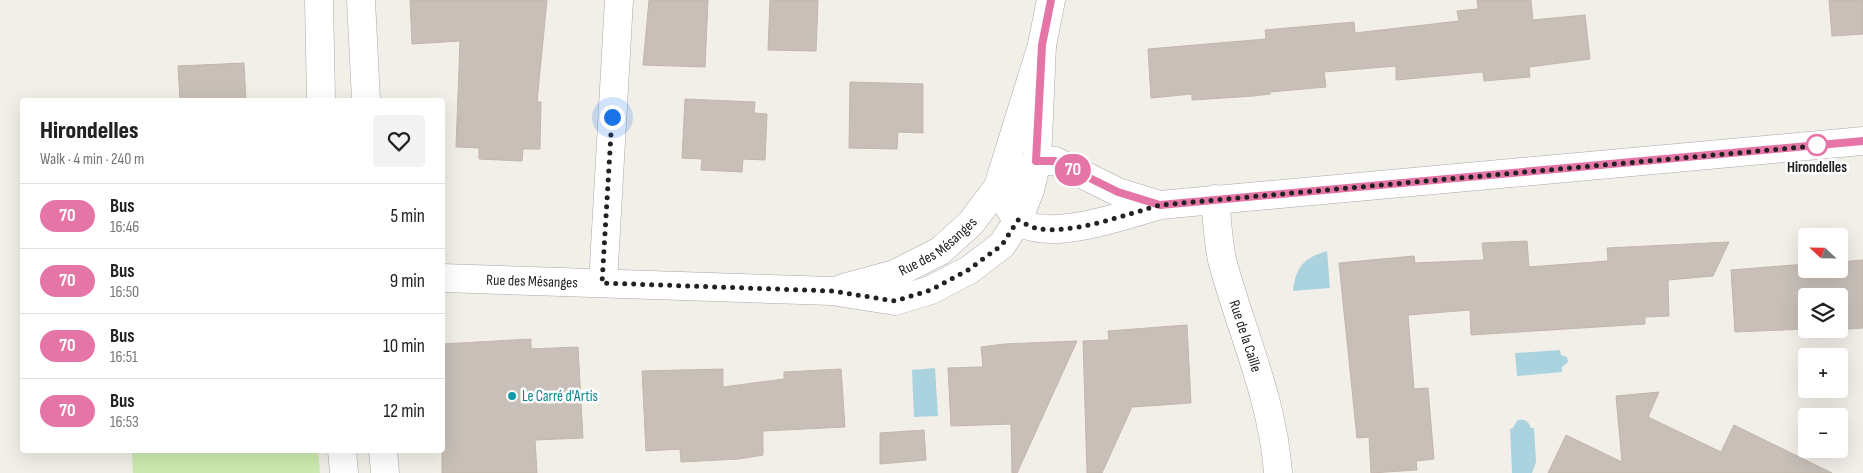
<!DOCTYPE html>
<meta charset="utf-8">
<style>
:root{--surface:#fff;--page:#f2f2f2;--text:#222;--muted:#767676;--line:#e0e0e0}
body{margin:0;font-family:"Sofia Sans Condensed",sans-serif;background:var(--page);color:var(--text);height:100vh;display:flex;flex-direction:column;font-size:19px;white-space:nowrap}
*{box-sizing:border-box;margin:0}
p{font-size:16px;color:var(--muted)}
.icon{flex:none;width:28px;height:28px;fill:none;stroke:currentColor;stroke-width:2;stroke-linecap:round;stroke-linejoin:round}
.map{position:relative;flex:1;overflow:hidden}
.sheet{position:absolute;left:20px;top:98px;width:425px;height:355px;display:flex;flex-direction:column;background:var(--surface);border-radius:5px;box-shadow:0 5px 20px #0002}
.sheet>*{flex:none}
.badge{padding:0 10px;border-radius:16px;font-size:18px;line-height:32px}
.needle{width:32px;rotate:292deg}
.tools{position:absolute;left:1798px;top:228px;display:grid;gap:10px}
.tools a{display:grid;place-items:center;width:50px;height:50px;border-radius:5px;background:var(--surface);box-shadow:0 5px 20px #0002;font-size:25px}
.you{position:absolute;width:25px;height:25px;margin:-12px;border:4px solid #fff;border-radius:50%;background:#1a73e8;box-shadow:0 0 0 8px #1a73e833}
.map>.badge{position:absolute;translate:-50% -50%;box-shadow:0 0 0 2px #fff}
.round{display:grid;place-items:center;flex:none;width:52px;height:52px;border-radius:5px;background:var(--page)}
.overview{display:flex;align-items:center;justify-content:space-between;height:85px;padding:0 20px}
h1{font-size:24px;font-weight:800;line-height:38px}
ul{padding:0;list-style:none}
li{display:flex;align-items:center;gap:15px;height:65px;padding:0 20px;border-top:1px solid var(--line)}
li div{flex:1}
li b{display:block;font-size:19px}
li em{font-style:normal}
li .badge{min-width:55px;font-weight:700;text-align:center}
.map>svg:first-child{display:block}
.grass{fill:#cdebb0}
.water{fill:#aad3df}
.building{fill:#c7bfb8;stroke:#c4b6ab}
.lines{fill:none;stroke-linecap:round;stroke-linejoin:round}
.minor-casing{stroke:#a9a9a9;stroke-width:29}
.minor{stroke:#fff;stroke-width:28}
.line-casing{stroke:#fff;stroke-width:11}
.line{stroke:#e675a7;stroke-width:8}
.walk{stroke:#222;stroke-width:5;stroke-dasharray:0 9}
.stop-dot{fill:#fff;stroke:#e675a7;stroke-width:2.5}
.culture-dot{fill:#0f9aa8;stroke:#fff;stroke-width:2}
.labels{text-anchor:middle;stroke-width:5;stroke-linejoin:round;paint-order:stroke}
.stop-label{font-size:15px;font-weight:bold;fill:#222;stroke:#fff}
.street-label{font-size:15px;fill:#222;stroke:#fff}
.culture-label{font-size:15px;fill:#0d838f;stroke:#fff;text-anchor:start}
</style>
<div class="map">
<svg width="1863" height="473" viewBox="0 0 1863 473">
<rect width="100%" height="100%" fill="#f2efe9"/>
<path class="grass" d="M132,450H318L320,473H133Z"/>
<path class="water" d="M1327,251L1330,288L1293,291C1296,267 1303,258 1327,251Z
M1560,350L1561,355L1567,357L1568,362L1562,367V372L1517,376L1515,353Z
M935,368L938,416L914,417L912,370Z
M1518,420C1526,419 1528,421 1531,428H1534L1536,462L1532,473H1512L1510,429L1513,428L1515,424Z"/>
<path class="building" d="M410,0H547L537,102H541L540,149H523L522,161L479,159V148L456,147L460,41L412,44Z
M649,0H708L705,67L643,65Z
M770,0H818L816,51L768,50Z
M1477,0H1531L1533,20L1585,15L1590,59L1529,67L1530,77L1484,81L1483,72L1396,80V66L1324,72L1326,87L1270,92V94L1254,96L1192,100V94L1151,98L1148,49L1266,39L1265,30L1354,22L1355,33L1459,21L1457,11L1478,9Z
M1829,0H1863V34L1832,36Z
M244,63L246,100H180L178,66Z
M850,82L923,84V133L898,132L897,149L849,148Z
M685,99L755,102L754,113L767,114L765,160L743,159L742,172L701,170L702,159L682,158Z
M1527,241L1529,267L1608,261L1607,248L1729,242L1713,276L1668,280L1669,316L1645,317V324L1471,335L1470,310L1408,315L1414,389L1428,388L1434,459L1416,461L1417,470L1371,473L1369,437L1357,438L1339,263L1414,256L1415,263L1484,260L1482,243Z
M1863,260V328L1833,330V329H1839V296H1806V329L1735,332L1731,270L1806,264V269H1839V262Z
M1187,325L1191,403L1132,407L1102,473H1087L1083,341L1109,340L1108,331Z
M531,339V349L578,347L583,438L535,440L537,473H442V344Z
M1077,341L1017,473H1012L1011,424L951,426L948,368L983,367L981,347L1004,344Z
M723,369V387L784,379V372L841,369L845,427L763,431V455L739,459L681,462L680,449L646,451L642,371Z
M1659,392L1648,417L1721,452L1734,425L1832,473H1548L1566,435L1622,462L1616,396Z
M924,430L926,460L880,464V433Z"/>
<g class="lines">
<g class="minor-casing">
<g id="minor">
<path d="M319,0L321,100"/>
<path d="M361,0L366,100"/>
<path d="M998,187C1003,196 1011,214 1018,220C1046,244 1129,214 1160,205L1863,141"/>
<path d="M998,187L1042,45L1051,0"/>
<path id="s1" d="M1215,199C1217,219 1218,240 1222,260C1241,331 1273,399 1278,473"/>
<path id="s2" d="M442,278L832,291L895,301L931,290L969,270L1002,245L1018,220L1030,190L1037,161L1042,45"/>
<path d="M603,283L619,0"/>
<path id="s3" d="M843,288L895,274L940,251L971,223L998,187L1018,176L1037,161H1055L1118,192L1160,205"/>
<path d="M342,450L344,473"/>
<path d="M383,450L385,473"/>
</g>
</g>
<use href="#minor" class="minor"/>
</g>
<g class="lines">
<g class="line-casing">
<path id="line" d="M1051,0L1042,45L1036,161H1055L1118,192L1160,205L1863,141"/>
</g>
<use href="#line" class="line"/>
<path class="walk" d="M612,117L602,283L832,291L895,301L931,290L968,270L1002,245L1018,220C1024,223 1030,227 1036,228C1068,236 1128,214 1160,205L1825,145H1817"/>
</g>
<circle class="stop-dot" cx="1817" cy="145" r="10"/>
<circle class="culture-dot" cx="512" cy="396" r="5"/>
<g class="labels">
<g class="stop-label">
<text x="1817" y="172">Hirondelles</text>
</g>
<g class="street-label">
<text dy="5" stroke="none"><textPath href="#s3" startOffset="105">Rue des Mésanges</textPath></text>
<text dy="5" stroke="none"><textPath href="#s2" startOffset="90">Rue des Mésanges</textPath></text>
<text dy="5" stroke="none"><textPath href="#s1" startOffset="141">Rue de la Caille</textPath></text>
</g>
<g class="culture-label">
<text x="522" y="401">Le Carré d'Artis</text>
</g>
</g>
</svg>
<div class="tools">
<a><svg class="needle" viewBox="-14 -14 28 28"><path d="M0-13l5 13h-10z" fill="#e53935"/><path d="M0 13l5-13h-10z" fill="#767676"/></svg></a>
<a><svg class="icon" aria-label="layers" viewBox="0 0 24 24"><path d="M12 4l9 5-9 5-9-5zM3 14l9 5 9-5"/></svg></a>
<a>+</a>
<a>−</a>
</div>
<div class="you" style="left:612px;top:117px"></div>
<b class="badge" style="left:1073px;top:170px;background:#e675a7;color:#fff">70</b>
<section class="sheet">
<div class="overview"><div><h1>Hirondelles</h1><p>Walk · 4 min · 240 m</p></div><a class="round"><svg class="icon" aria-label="heart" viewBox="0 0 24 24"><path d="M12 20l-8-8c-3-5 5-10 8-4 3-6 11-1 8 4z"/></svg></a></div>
<ul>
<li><span class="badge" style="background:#e675a7;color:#fff">70</span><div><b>Bus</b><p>16:46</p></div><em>5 min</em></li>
<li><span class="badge" style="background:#e675a7;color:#fff">70</span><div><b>Bus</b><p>16:50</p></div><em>9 min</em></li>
<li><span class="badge" style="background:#e675a7;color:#fff">70</span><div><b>Bus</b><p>16:51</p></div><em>10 min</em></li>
<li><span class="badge" style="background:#e675a7;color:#fff">70</span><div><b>Bus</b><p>16:53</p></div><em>12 min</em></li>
</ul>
</section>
</div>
